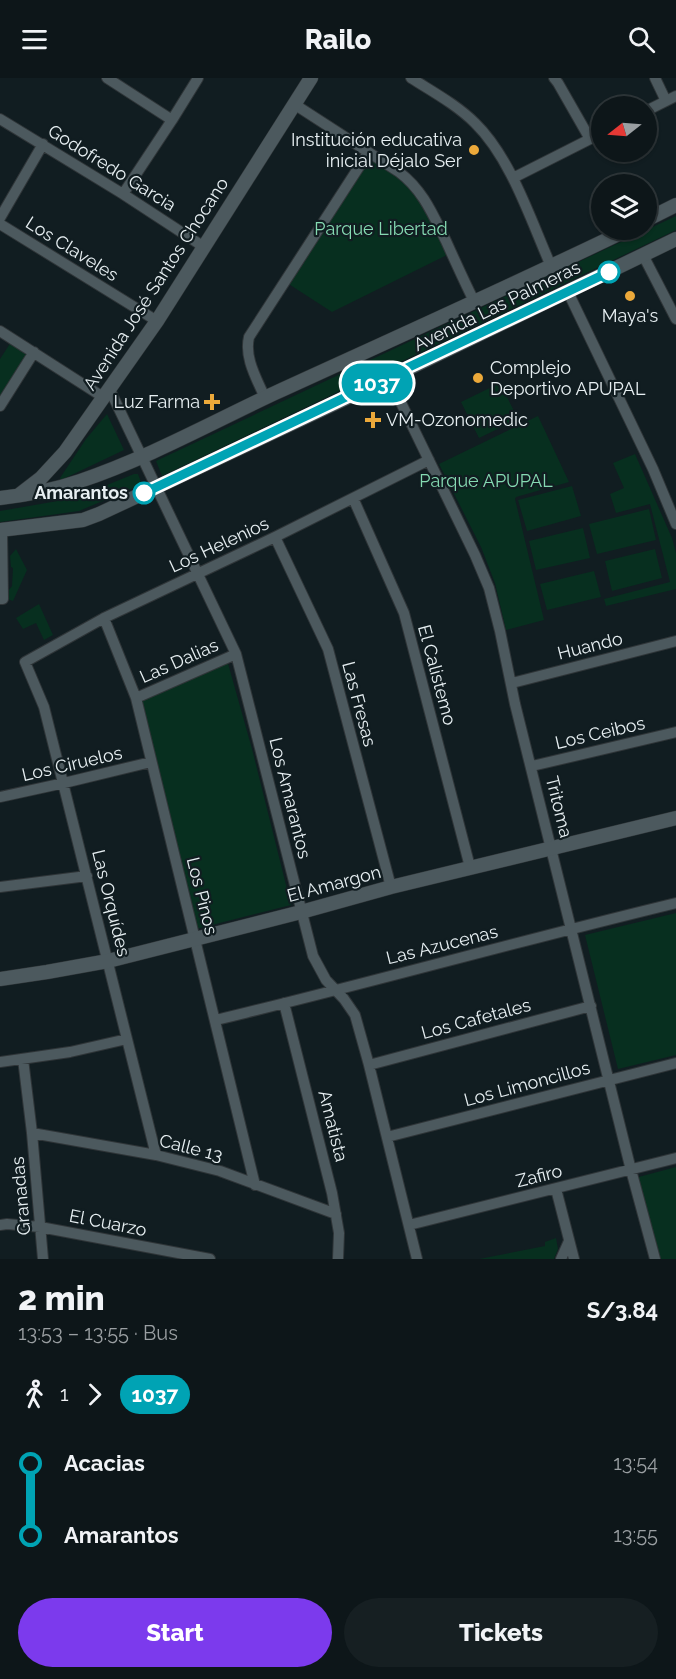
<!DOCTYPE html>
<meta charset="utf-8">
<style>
:root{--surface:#0d1619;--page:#161f22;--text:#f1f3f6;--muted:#9a9fa2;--line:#2d3538;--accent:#7c3aed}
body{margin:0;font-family:Raleway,sans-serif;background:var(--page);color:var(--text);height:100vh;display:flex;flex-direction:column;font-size:22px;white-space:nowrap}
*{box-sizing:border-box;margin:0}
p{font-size:20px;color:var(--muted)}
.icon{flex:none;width:33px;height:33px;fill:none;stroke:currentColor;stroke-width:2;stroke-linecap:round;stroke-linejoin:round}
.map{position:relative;height:1181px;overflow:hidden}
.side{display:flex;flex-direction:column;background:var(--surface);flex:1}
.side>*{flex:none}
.badge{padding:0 12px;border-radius:20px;font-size:21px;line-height:39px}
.needle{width:39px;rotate:253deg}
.tools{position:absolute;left:591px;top:18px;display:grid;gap:12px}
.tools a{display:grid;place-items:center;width:66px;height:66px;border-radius:50%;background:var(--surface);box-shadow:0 2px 4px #0004,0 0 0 2px var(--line);font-size:30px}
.map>.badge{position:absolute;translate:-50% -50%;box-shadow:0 0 0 3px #fff}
.legs{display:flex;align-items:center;gap:9px;height:66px;padding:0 18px;font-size:20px}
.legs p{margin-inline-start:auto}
.headline{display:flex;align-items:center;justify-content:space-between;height:102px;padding:0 18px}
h1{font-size:33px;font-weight:800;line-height:45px}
.action{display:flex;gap:12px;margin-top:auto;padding:12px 18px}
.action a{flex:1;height:69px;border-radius:36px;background:var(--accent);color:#fff;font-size:24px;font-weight:800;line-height:69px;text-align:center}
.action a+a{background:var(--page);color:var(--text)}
ul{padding:0 18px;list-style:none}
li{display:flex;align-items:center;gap:21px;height:72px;font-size:22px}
li i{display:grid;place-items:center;width:9px;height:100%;margin:0 8px;background:currentColor}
li i::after{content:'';width:15px;height:15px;margin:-8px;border:4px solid;border-radius:50%;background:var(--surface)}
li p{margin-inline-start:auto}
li:first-child i{background:linear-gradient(#0000 50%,currentColor 0)}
li:last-child i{background:linear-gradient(currentColor 50%,#0000 0)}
header{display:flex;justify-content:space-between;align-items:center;height:78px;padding:0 18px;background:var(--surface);font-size:27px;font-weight:800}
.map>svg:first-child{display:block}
.green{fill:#072f1f}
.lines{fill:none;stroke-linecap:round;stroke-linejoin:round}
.street-casing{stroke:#2f3538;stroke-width:12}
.secondary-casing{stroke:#2f3538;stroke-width:15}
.street{stroke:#4c595e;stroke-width:10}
.secondary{stroke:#4c595e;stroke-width:14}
.line-1-casing{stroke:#fff;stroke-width:14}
.line-1{stroke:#00a3b4;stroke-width:9}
.poi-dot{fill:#eca93a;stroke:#111d21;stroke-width:2}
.stop-1-dot{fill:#fff;stroke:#00a3b4;stroke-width:3}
.labels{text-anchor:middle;stroke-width:4.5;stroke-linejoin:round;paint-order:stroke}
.poi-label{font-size:18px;fill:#e7eff2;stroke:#111d21;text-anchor:end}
.street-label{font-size:18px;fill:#e7eff2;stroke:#111d21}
.park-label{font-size:18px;fill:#85dab2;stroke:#111d21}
.stop-label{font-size:18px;font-weight:bold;fill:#e7eff2;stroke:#111d21;text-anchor:end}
</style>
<header><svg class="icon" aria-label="menu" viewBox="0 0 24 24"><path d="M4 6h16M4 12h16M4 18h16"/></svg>Railo<svg class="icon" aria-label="search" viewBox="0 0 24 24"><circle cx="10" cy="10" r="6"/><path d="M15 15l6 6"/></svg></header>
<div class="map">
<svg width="676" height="1181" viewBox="0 0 676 1181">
<rect width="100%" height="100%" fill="#111d21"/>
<path class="green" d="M368,75L407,100L451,175L332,234L284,203Z
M676,138V152L162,398L156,383Z
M13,261L34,274L0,328V281Z
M500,305L518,341L479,360L461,324Z
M107,336L124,372L61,402L60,400L86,361Z
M538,338L569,404L516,419L515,421L544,542L506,552L495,505L481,469L439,386Z
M635,376L672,460L676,475V511L606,528L604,521L670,504L650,426L616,435L610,416L624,410L613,385Z
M134,396H138L141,404L138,408L79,433L0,444V433L75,420Z
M572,408L581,438L527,453L518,422Z
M649,431L656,462L597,476L589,446Z
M583,450L590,480L536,492L529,463Z
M16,471L27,492L13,523L7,521L8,513L12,508L13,490L11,489L10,478Z
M655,471L662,500L612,513L605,483Z
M594,493L601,519L547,532L540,506Z
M39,526L53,557L44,562L36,545L23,551L16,540Z
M227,582L252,671L291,827L196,851L139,621Z
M676,835V977L618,991L585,857Z
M676,1089V1181H658L635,1100Z
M556,1160L558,1171L554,1181H479L545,1168V1164Z"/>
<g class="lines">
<g class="street-casing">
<path id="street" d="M107,0L172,42
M411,0C433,14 457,27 475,45C511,80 531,143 551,188
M554,0L558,5L590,61
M655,0L666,23
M294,26L399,94C423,112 433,137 446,163C455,183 464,203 474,223
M646,33L676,18
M0,41L123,116L204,169
M513,100L602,55
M123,116L172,42L198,0
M0,140L43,66
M0,146L157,243
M643,177L676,241
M568,214L653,391L676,446
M0,253L103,319
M389,300L475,477L489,510L500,553L515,626L631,1092L655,1181
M109,310L236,576L313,878L326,902L344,921L355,937L369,987L417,1181
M265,320C257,301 244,280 249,259L368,75
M0,328L34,274
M353,420L404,535L470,789
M275,459L328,571L391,809
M0,521H3L2,452
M104,540L136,620L255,1107
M512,605L676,563
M136,620L236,576
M532,688L676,654
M0,719L64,705L151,684
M0,809L87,798
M284,925L332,1115L339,1155L338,1181
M216,942C370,905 522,862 676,825
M23,981L32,1055L43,1181
M0,984L70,974L127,961
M369,987L591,928
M32,1055L156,1077L220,1093L336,1136
M387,1059L676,985
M156,1077L44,629L25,584L104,540L275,459L429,382
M556,1111L574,1181
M0,1147L7,1146L40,1149L210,1181
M409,1147L676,1080
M561,1181L569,1163"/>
</g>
<g class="secondary-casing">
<path id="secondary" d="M646,142L676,127
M19,417L41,400L65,374L157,243L311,0
M0,420C27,417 54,412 80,403C148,380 211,345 275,315C393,261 511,208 627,152
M0,452L83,442L99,436L389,300L676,161
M0,901L47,894L108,883L301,834L391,809L676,740"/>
</g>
<use href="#street" class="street"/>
<use href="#secondary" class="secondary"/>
</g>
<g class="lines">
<g class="line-1-casing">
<path id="line-1" d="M144,415L609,194"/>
</g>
<use href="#line-1" class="line-1"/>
</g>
<g class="poi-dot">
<circle cx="474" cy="72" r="6"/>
<circle cx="630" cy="218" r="6"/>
<circle cx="478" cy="300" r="6"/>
<path d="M209 315h6v6h6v6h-6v6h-6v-6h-6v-6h6z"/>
<path d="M370 333h6v6h6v6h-6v6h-6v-6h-6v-6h6z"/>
</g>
<g class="stop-1-dot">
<circle cx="609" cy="194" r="10"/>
<circle cx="144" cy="415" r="10"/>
</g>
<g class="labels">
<g class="poi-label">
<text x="462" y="68">Institución educativa<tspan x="462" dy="21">inicial Déjalo Ser</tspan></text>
<text x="630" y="244" text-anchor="middle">Maya's</text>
<text x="490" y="296" text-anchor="start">Complejo<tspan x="490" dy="21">Deportivo APUPAL</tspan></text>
<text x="200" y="330">Luz Farma</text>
<text x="386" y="348" text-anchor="start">VM-Ozonomedic</text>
</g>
<g class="street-label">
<text transform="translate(112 90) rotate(32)" y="6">Godofredo Garcia</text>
<text transform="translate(72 171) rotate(32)" y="6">Los Claveles</text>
<text transform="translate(156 206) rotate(-57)" y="6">Avenida José Santos Chocano</text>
<text transform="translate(497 228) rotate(-26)" y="6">Avenida Las Palmeras</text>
<text transform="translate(219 467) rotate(-25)" y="6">Los Helenios</text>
<text transform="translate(590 568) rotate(-14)" y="6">Huando</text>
<text transform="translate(179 583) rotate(-24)" y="6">Las Dalias</text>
<text transform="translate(437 597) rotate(75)" y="6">El Calistemo</text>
<text transform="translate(359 626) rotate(75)" y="6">Las Fresas</text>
<text transform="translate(600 655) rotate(-13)" y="6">Los Ceibos</text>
<text transform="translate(72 686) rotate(-13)" y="6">Los Ciruelos</text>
<text transform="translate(290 720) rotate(76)" y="6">Los Amarantos</text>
<text transform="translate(559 729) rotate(76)" y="6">Tritoma</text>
<text transform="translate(334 806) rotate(-15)" y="6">El Amargon</text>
<text transform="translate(202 818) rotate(76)" y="6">Los Pinos</text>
<text transform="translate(111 825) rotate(76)" y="6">Las Orquídes</text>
<text transform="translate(442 867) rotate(-14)" y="6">Las Azucenas</text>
<text transform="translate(476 941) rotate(-15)" y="6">Los Cafetales</text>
<text transform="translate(527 1006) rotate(-15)" y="6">Los Limoncillos</text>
<text transform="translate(333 1048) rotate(76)" y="6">Amatista</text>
<text transform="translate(191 1070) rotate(14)" y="6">Calle 13</text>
<text transform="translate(539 1098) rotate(-14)" y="6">Zafiro</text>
<text transform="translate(21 1118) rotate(-95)" y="6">Granadas</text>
<text transform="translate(108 1145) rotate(11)" y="6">El Cuarzo</text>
</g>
<g class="park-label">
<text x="381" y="157">Parque Libertad</text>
<text x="486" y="409">Parque APUPAL</text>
</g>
<g class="stop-label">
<text x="128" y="421">Amarantos</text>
</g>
</g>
</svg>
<div class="tools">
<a><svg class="needle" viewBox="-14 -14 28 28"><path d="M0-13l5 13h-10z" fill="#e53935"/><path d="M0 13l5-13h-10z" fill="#9a9fa2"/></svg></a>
<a><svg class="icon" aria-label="layers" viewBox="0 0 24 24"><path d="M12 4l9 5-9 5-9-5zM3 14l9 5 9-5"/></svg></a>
</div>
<b class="badge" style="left:377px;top:305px;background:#00a3b4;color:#fff">1037</b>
</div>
<section class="side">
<div class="headline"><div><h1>2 min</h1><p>13:53 – 13:55 · Bus</p></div><b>S/3.84</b></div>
<div class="legs"><svg class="icon" aria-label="walk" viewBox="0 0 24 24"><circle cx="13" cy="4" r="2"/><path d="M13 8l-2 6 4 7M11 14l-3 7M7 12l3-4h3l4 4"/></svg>1<svg class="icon" aria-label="forward" viewBox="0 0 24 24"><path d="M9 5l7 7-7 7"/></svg><b class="badge" style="background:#00a3b4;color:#fff">1037</b></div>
<ul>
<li><i style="color:#00a3b4"></i><b>Acacias</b><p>13:54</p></li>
<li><i style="color:#00a3b4"></i><b>Amarantos</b><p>13:55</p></li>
</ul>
<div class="action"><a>Start</a><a>Tickets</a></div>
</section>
